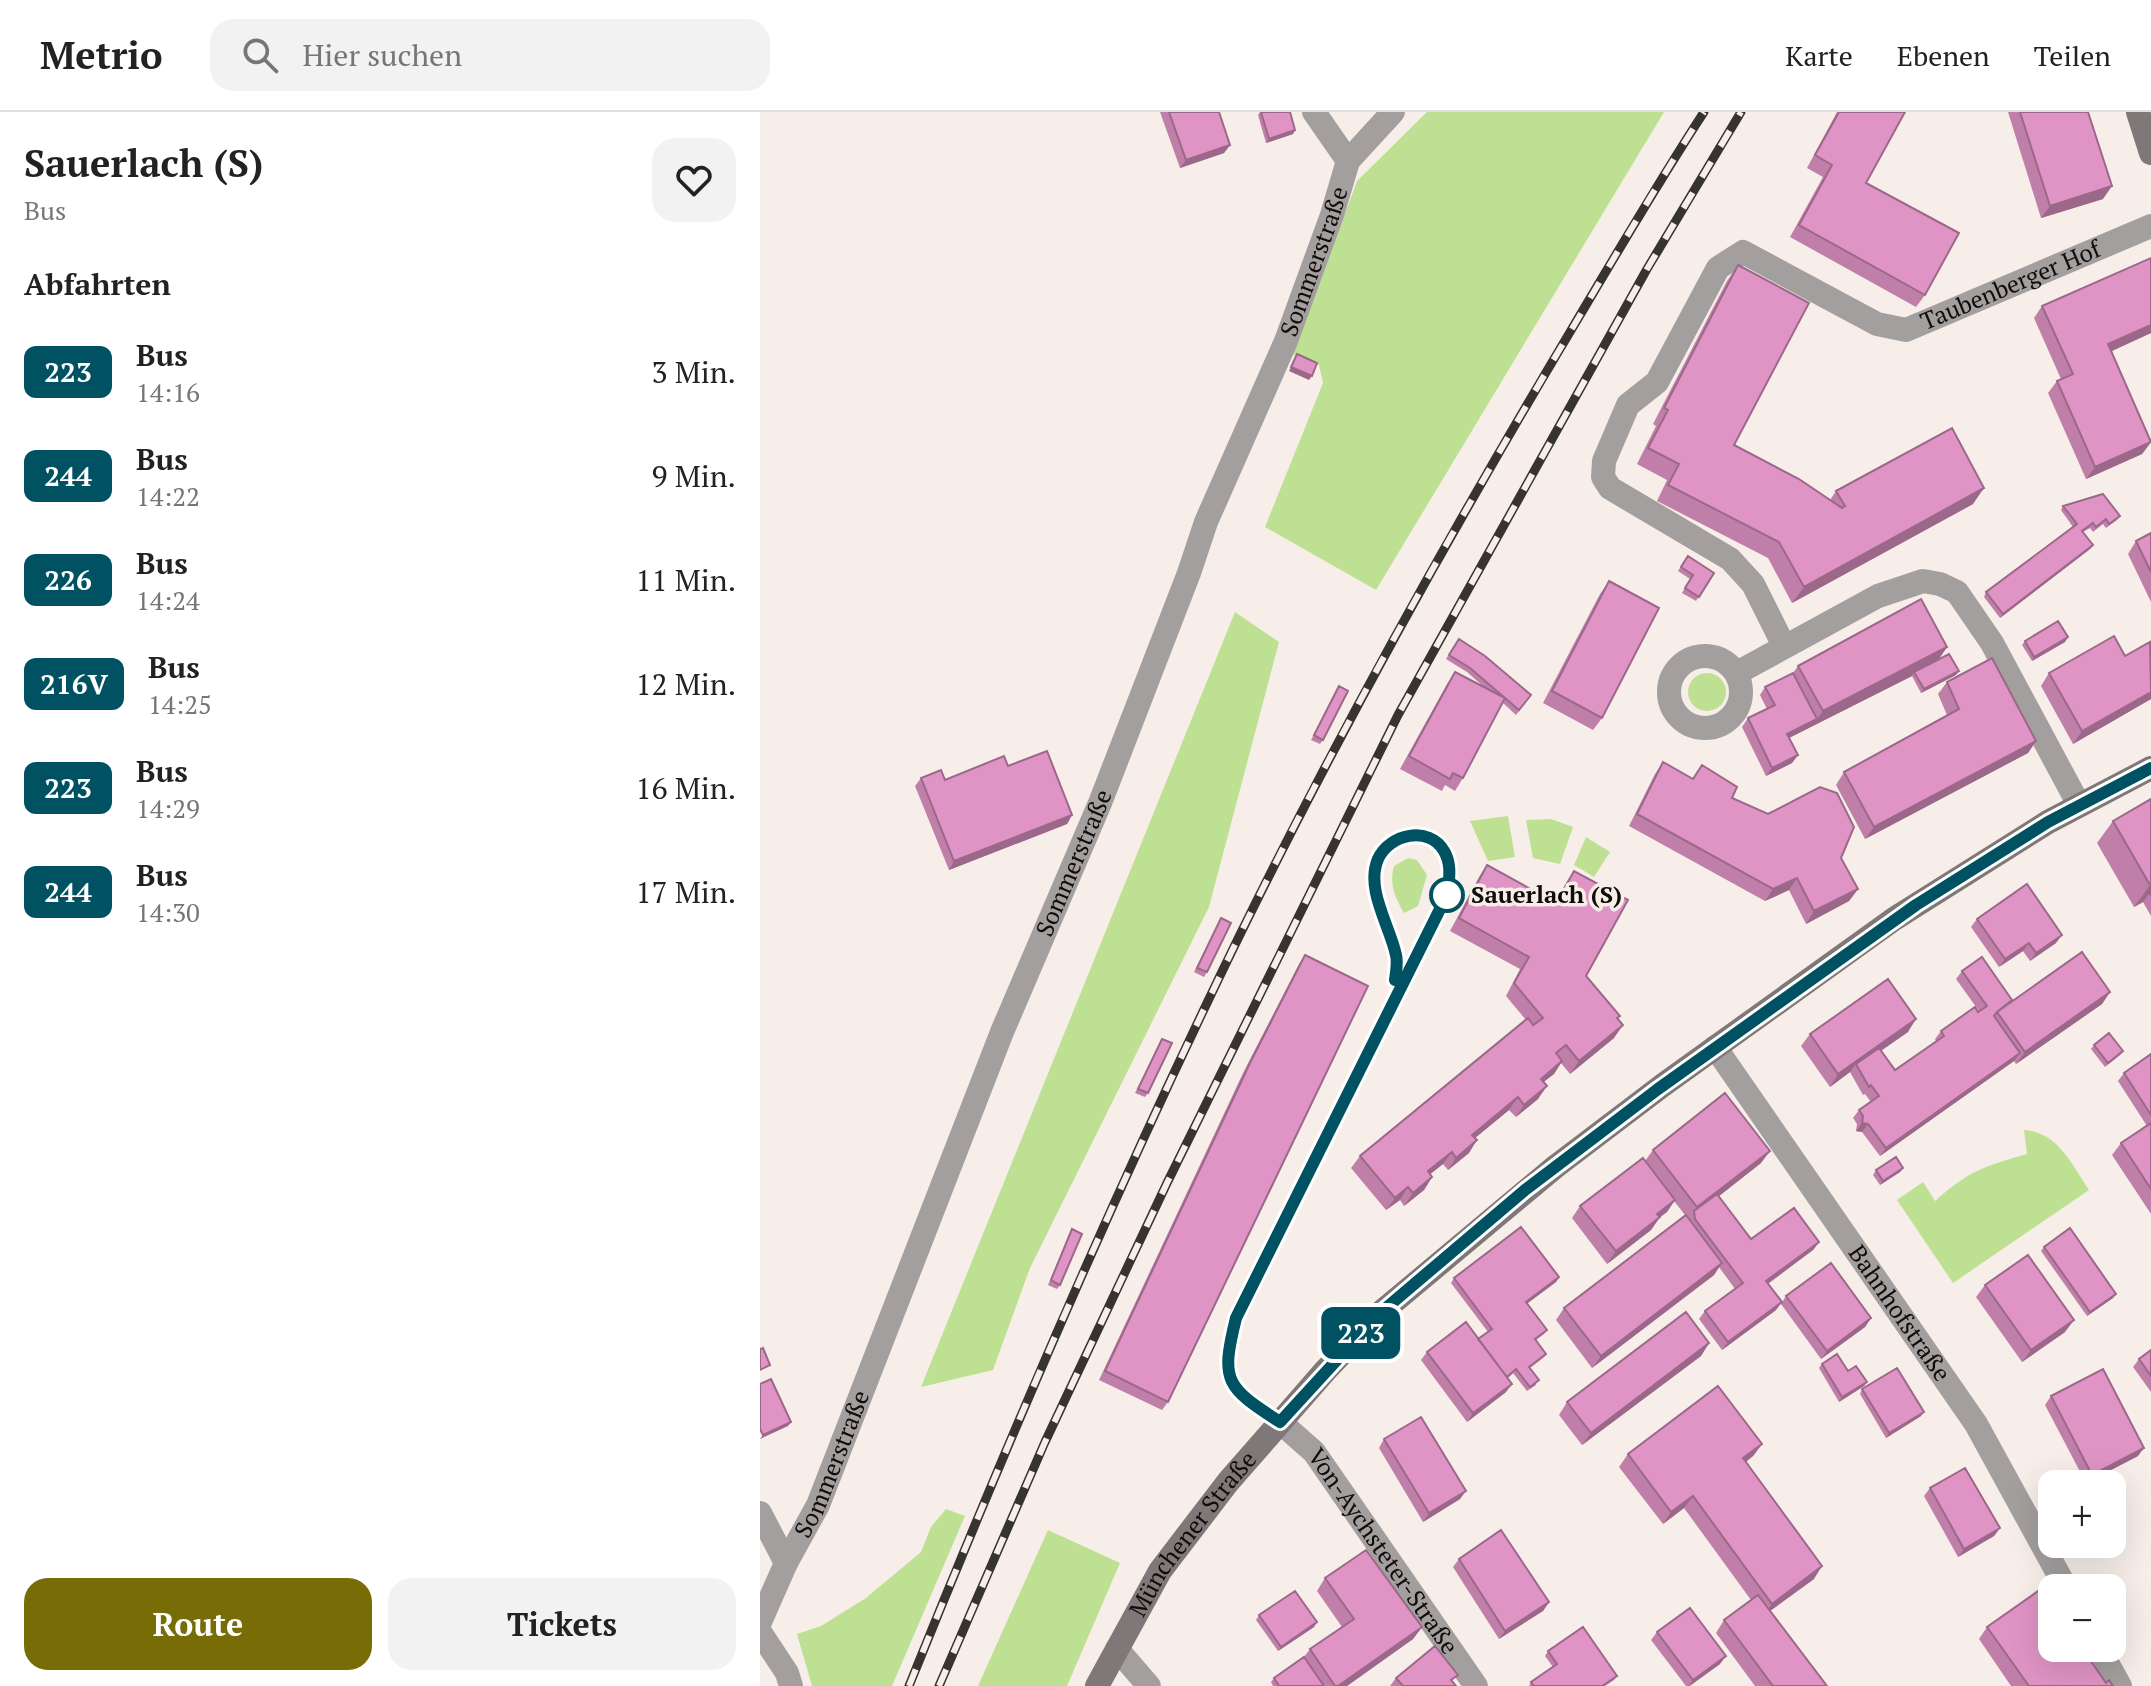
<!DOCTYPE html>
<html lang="de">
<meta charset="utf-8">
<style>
:root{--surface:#fff;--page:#f2f2f2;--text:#222;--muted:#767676;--line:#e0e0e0;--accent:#776c06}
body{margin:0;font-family:"PT Serif",serif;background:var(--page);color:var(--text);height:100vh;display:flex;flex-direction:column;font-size:30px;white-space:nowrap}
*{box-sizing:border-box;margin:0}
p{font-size:26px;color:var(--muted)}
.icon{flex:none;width:44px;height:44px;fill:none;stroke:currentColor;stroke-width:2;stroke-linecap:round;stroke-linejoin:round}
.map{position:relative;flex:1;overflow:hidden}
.details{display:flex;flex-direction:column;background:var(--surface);width:760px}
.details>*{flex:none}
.badge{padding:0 16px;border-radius:12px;font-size:28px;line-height:52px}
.controls{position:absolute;left:1278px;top:1358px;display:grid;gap:16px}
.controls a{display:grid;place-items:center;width:88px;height:88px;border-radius:16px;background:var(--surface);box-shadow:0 8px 32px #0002;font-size:40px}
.map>.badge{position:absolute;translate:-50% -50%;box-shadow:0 0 0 4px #fff}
h2{padding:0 24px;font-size:30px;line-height:72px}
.round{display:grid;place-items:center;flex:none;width:84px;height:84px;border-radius:24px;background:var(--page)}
.headline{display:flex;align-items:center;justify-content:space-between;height:136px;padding:0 24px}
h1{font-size:38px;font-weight:700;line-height:60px}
.action{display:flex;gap:16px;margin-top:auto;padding:16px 24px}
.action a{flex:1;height:92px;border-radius:24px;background:var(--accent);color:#fff;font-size:32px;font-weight:700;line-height:92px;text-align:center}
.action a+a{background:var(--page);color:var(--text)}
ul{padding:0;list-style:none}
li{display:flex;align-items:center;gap:24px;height:104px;padding:0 24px}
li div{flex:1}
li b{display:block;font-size:30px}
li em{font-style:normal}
li .badge{min-width:88px;font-weight:700;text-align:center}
header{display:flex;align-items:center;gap:48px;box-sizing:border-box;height:112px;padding:0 40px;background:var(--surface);border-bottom:2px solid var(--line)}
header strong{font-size:38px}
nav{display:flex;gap:44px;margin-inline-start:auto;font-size:28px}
.search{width:560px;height:72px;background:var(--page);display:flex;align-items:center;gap:20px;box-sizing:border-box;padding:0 28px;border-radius:24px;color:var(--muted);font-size:30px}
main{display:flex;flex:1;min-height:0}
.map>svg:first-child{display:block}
.green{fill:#bee093}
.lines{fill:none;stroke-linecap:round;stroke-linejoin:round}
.minor{stroke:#a49f9f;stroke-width:24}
.secondary{stroke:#7f7878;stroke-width:24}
.rail-casing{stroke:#373330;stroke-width:9}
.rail{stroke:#f7eee9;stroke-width:6;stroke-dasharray:18;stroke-linecap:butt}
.wall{fill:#c07fa9}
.shaded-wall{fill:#9c688a}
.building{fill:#df94c5;stroke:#9c688a;stroke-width:2}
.line-casing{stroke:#fff;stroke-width:18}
.line{stroke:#005262;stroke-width:12}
.stop-dot{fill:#fff;stroke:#005262;stroke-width:4}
.labels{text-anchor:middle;stroke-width:7;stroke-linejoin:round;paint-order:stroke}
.street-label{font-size:24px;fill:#0f0c0a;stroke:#f7eee9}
.stop-label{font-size:24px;font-weight:bold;fill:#0f0c0a;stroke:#f7eee9;text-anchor:start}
</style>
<header>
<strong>Metrio</strong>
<div class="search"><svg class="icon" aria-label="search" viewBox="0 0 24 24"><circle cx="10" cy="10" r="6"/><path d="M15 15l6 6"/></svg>Hier suchen</div>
<nav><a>Karte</a><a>Ebenen</a><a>Teilen</a></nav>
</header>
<main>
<section class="details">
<div class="headline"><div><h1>Sauerlach (S)</h1><p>Bus</p></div><a class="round"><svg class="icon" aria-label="heart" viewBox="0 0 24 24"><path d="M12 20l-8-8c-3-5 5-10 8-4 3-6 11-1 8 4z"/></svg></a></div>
<h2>Abfahrten</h2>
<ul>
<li><span class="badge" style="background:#005262;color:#fff">223</span><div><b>Bus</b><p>14:16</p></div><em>3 Min.</em></li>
<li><span class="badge" style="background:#005262;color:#fff">244</span><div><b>Bus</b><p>14:22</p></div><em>9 Min.</em></li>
<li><span class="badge" style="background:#005262;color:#fff">226</span><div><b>Bus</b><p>14:24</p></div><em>11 Min.</em></li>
<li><span class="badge" style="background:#005262;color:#fff">216V</span><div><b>Bus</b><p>14:25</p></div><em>12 Min.</em></li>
<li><span class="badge" style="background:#005262;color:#fff">223</span><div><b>Bus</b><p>14:29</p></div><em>16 Min.</em></li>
<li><span class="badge" style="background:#005262;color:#fff">244</span><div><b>Bus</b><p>14:30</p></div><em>17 Min.</em></li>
</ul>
<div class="action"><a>Route</a><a>Tickets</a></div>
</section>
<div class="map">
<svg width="1391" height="1574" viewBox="0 0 1391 1574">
<rect width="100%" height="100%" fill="#f7eee9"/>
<path class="green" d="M667,0H904L616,478L505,415L563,271L559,253L533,243L597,69Z
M475,500L519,530L449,795L270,1156L233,1258L161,1275Z
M928 580a19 19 0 1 1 38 0a19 19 0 1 1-38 0Z
M748,704L755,745L728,749L710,709Z
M791,707L813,715L800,752L773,746L766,708Z
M826,725L850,740L834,765L814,753Z
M648,746L657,748L667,763L658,794L644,801C635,785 629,772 634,754Z
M1264,1018C1298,1020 1312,1053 1329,1078L1193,1171L1137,1088L1163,1070L1175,1089C1209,1059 1224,1054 1267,1042Z
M186,1397L205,1404L132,1574H52L37,1522L61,1514L106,1486L161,1440L171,1415Z
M288,1418L360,1451L307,1574H218Z"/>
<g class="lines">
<g class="minor">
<path d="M554,0L588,49"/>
<path id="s1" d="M1024,534L993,472L970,447L850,376L843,365L844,349L868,293L897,270L958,156L983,140L1117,212L1146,218L1391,114"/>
<circle cx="945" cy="580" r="36"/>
<path d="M977,561L1118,484L1163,469L1180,472L1197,480L1232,531L1319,693"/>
<path id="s2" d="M955,935L1216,1312L1306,1476"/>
<path id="s3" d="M520,1310L554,1340L716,1574"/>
<path d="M0,1401L26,1451"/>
<path id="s4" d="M0,1510L26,1451L58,1393L242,920L340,691L429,461L446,410L526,229L572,103L588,49L633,0"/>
<path d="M0,1520L27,1561L31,1574"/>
<path d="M1339,1536L1360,1574"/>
<path d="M357,1537L389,1574"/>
</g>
<g class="secondary">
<path d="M1378,0L1391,41"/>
<path id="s5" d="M337,1574L400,1459L468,1370L565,1259L619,1202L795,1055L903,973L1134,807L1288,710L1391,656"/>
</g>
<g class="rail-casing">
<path id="rail" d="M149,1574C242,1343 340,1115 447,891C556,661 680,438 810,220C854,146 897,72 944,0
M179,1574L285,1330L407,1071L638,603L887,157L981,0"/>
</g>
<use href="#rail" class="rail"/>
</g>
<path class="wall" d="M400,0H459L470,33L464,41L420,56Z
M500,0H530L535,18L533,22L506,31L498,3Z
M1077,0H1145L1106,71L1165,183L1156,195L1030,125L1063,65L1047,56Z
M1248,0H1328L1343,87L1281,106Z
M1391,146V221L1351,239L1391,330L1382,342L1326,367L1288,281L1297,269L1301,267L1274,206L1282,194Z
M978,153L974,333L1070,388L1076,379L1213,392L1032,491L1008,446L897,389L907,368L877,352L896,314L893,312L967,169Z
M1303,394L1360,404L1357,408L1346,416L1343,412L1333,420L1330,416L1323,420L1333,433L1330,437L1240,506L1224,485L1226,480L1313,415L1301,398Z
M1391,421V490L1368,442L1376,429Z
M928,444L954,461L936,489L922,481L930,467L918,459Z
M849,469L842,606L833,618L783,591L840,482Z
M1308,525L1305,530L1272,549L1262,533L1265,529Z
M699,527L771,583L756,603L743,591L703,666L695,679L685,673L682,679L640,657L687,572L695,560L724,575L707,560L686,547Z
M1391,531V587L1313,632L1281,574L1289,561L1365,544Z
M1187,535L1179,547L1196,563L1161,581L1152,564L1029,626L1038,643L1032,651L1006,664L982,615L988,606L1007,597L1000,583L1005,575L1033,561L1038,554Z
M1187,570L1276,629L1268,641L1105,727L1076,673L1084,660L1187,603L1178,582Z
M579,574L563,628L560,632L551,628Z
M903,650L933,667L972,686L1081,746L1098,777L1089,789L1046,812L1029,778L1005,789L869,714L895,662Z
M248,654L312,703L307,712L189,758L155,674L161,666L185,668Z
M1391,687V804L1383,790L1374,795L1337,731L1353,709Z
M727,753L794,790L814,759L826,864L860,904L857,907L854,926L810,962L801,951L794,962L783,970L778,987L756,1005L749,998L715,1026L709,1041L688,1058L683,1052L670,1062L672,1065L664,1078L644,1094L640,1088L626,1098L591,1056L600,1044L766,908L746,884L760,857L690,819L719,765Z
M461,806L447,860L444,865L434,860Z
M1217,807L1296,831L1270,849L1263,839L1239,855L1211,815Z
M545,843L408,1290L402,1298L339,1268L484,959L539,852Z
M1202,859L1252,888L1350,880L1342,892L1256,952L1254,949L1120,1044L1102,1020L1096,1019L1097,1012L1093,1006L1099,998L1111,990L1105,982L1103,983L1090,960L1070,975L1041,934L1050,922L1148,920L1121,939L1135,958L1176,929L1175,927L1181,919L1219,899L1196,867Z
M402,927L388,981L385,985L375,981Z
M1334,933L1363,939L1360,943L1345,955L1331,937Z
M1391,942V1102L1352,1043L1361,1031L1387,1014L1358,969L1364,961Z
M893,1038L1001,1051L959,1084L991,1127L1059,1130L1053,1138L1008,1172L1016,1198L962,1238L939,1207L945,1199L975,1177L959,1155L954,1163L832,1256L796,1208L804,1196L925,1103L914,1089L907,1100L900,1105L891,1118L847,1152L812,1106L820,1094L885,1049Z
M1143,1056L1140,1060L1120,1073L1113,1063L1116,1058Z
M312,1117L300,1173L297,1177L288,1173Z
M1284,1135L1356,1182L1353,1186L1327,1204L1281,1139Z
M799,1165L796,1170L767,1191L787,1218L784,1222L776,1228L786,1242L783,1246L770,1256L776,1273L767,1279L753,1261L748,1266L746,1280L707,1310L661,1248L667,1240L718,1227L728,1220L691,1171L694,1166Z
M1225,1173L1305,1220L1262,1250L1216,1185Z
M1026,1184L1111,1206L1105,1215L1061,1247L1021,1192Z
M949,1231L941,1244L822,1333L799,1303L807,1290Z
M1391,1238V1280L1373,1255L1379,1247Z
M1062,1252L1088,1259L1107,1270L1104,1274L1079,1290L1059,1256Z
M1102,1277L1161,1304L1126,1326L1100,1282Z
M1291,1284L1378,1344L1326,1371L1285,1293Z
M624,1327L700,1387L663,1410L619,1336Z
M1002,1332L993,1344L986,1350L1054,1467L1010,1499L1067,1574H995L956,1521L964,1508L991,1488L924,1396L903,1412L859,1355L868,1342Z
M1170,1376L1240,1416L1234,1424L1198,1445L1164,1384Z
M699,1447L789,1490L783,1499L739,1527L693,1455Z
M565,1466L662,1515L653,1527L587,1574H513L511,1570L514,1566L544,1545L550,1537L582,1515L557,1479Z
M499,1503L554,1515L518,1539L496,1508Z
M1227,1515L1346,1571L1353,1574H1251L1219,1527Z
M897,1520L960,1552L930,1574H926L891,1528Z
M788,1539L857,1564L854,1568L845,1574H769L771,1570L793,1555L785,1544Z
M636,1566L693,1570L696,1574H630Z"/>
<path class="shaded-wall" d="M535,18L533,22L506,31L509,27Z
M470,33L464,41L420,56L426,48Z
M1352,74L1343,87L1281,106L1290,94Z
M1391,213V221L1339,245L1348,232Z
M531,255L552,264L549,268L529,259Z
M1391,330L1382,342L1326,367L1335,355Z
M1224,376L1213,392L1032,491L1044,475Z
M1333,433L1330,437L1240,506L1243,502Z
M1308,525L1305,530L1272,549L1274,545Z
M1187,535L1176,551L1154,560L1152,564L1021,630L1027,622L1057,607L1063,599Z
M1199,559L1196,563L1161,581L1164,577Z
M1391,580V587L1313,632L1322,619Z
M1276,629L1268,641L1105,727L1114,715Z
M1038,643L1032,651L1006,664L1012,656Z
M312,703L307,712L189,758L194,749Z
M1037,766L1029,778L1005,789L1013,777Z
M1391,772V786L1389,782L1383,790L1374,795Z
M1098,777L1089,789L1046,812L1054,799Z
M1302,823L1296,831L1270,849L1276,841Z
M1269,831L1263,839L1239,855L1245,847Z
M1350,880L1342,892L1256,952L1265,940Z
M1156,907L1148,920L1097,955L1096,952L1090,960L1070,975L1078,962Z
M863,913L854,926L810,962L819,949Z
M1260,941L1254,949L1120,1044L1126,1036Z
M802,949L794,962L772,979L781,967Z
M787,974L778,987L756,1005L764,993Z
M758,985L749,998L704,1035L712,1023Z
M1102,1011L1108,1012L1102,1020L1096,1019Z
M717,1028L709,1041L688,1058L696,1046Z
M1010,1039L1001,1051L935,1103L934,1099L937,1095Z
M692,1040L683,1052L659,1071L668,1059Z
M1143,1056L1140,1060L1120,1073L1123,1069Z
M672,1065L664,1078L644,1094L653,1081Z
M648,1075L640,1088L626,1098L635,1086Z
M915,1088L907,1100L888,1114L897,1102Z
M900,1105L891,1118L847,1152L856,1139Z
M1059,1130L1053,1138L1000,1177L1006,1169Z
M962,1151L954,1163L832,1256L841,1244Z
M799,1165L796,1170L764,1194L766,1190Z
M1356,1182L1353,1186L1327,1204L1330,1200Z
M1022,1190L1016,1198L962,1238L968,1230Z
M1111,1206L1105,1215L1061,1247L1067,1239Z
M1314,1208L1305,1220L1262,1250L1271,1238Z
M949,1231L941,1244L822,1333L831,1321Z
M1107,1270L1104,1274L1079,1290L1082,1285Z
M752,1272L746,1280L707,1310L713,1301Z
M1164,1300L1161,1304L1126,1326L1129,1321Z
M31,1310L28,1314L0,1327L3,1323Z
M1002,1332L993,1344L975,1358L983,1346Z
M1384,1336L1378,1344L1326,1371L1332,1363Z
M706,1379L700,1387L663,1410L669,1401Z
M933,1384L924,1396L903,1412L911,1400Z
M1240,1416L1234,1424L1198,1445L1204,1437Z
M1062,1454L1054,1467L1003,1504L1012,1492Z
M789,1490L783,1499L739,1527L745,1519Z
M557,1510L554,1515L518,1539L521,1535Z
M662,1515L653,1527L587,1574H578Z
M966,1544L960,1552L929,1574L933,1568Z"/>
<path class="building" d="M409,0H459L470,33L426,48Z
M501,0H530L535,18L509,27Z
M1079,0H1145L1106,71L1199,121L1165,183L1039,113L1072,53L1055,43Z
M1260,0H1328L1352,74L1290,94Z
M1391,146V213L1348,232L1391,330L1335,355L1297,269L1313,262L1282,194Z
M978,153L1049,191L974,333L1039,367L1082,396L1085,394L1076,379L1192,316L1224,376L1044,475L1019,430L908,373L919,352L888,336L908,298L904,296Z
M537,242L557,251L552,264L531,255Z
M1343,382L1360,404L1349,412L1346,407L1336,415L1333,411L1322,419L1333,433L1243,502L1226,480L1317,412L1303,394Z
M1391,421V460L1376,429Z
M928,444L954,461L939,485L925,476L933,463L921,455Z
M849,469L899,496L842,606L792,579Z
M1161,487L1187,535L1063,599L1038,554Z
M1298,509L1308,525L1274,545L1265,529Z
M1354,524L1365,544L1390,530L1391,580L1322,619L1289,561Z
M699,527L725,544L771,583L759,598L710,556L689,543Z
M1189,542L1199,559L1164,577L1154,560Z
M1232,546L1276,629L1114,715L1084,660L1199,597L1187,570Z
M695,560L745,586L703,666L693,661L690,667L649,644Z
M1033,561L1057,607L1027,622L1038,643L1012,656L988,606L1015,593L1005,575Z
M579,574L588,579L563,628L554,623Z
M287,639L312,703L194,749L161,666L181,658L185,668L244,644L248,654Z
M903,650L933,667L942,653L977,675L972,686L1008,702L1060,675L1077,681L1094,715L1081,746L1098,777L1054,799L1037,766L1013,777L877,702Z
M1391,687V772L1390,773L1353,709Z
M727,753L796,791L814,759L868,788L826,864L860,904L857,906L863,913L819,949L806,933L796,941L802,949L781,967L787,974L764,993L758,985L712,1023L717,1028L696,1046L692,1040L668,1059L672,1065L653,1081L648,1075L635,1086L600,1044L768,906L773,913L783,906L754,871L769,845L699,806Z
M1267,772L1302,823L1276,841L1269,831L1245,847L1217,807Z
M461,806L471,811L447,860L437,856Z
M1322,840L1350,880L1265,940L1237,900Z
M545,843L608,874L408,1290L345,1259L490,951Z
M1222,845L1252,888L1237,900L1234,904L1260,941L1126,1036L1108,1012L1102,1011L1103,1004L1099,998L1119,984L1111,973L1109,975L1096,952L1119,936L1135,958L1184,924L1181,919L1215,895L1218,900L1227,894L1202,859Z
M1128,867L1156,907L1078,962L1050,922Z
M1349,921L1363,939L1348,951L1334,933Z
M402,927L412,931L388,981L378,977Z
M1391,942V1003L1364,961Z
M965,981L1010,1039L937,1095L893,1038Z
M1391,1011V1077L1361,1031Z
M1136,1045L1143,1056L1123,1069L1116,1058Z
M883,1046L915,1088L897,1102L900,1105L856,1139L820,1094Z
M957,1082L991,1127L1034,1096L1059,1130L1006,1169L1022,1190L968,1230L945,1199L983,1171L935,1107L934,1099Z
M926,1103L962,1151L841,1244L804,1196Z
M761,1115L799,1165L766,1190L787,1218L775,1227L786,1242L769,1255L779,1268L770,1275L756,1257L747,1265L718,1227L732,1217L694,1166Z
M1310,1116L1356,1182L1330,1200L1284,1135Z
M312,1117L322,1122L300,1173L291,1168Z
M1268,1143L1314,1208L1271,1238L1225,1173Z
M1071,1151L1111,1206L1067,1239L1026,1184Z
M926,1200L949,1231L831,1321L807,1290Z
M706,1210L752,1272L713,1301L667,1240Z
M3,1236L10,1253L0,1258V1237Z
M1391,1238V1264L1379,1247Z
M1077,1242L1088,1259L1096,1254L1107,1270L1082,1285L1062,1252Z
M1137,1256L1164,1300L1129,1321L1102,1277Z
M1343,1257L1384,1336L1332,1363L1291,1284Z
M11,1267L31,1310L3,1323L0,1317V1272Z
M958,1274L1002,1332L983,1346L1062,1454L1012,1492L933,1384L911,1400L868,1342Z
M661,1305L706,1379L669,1401L624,1327Z
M1205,1356L1240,1416L1204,1437L1170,1376Z
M741,1418L789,1490L745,1519L699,1447Z
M606,1438L662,1515L578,1574H575L550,1537L594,1507L565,1466Z
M1281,1477L1292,1493V1536H1322L1346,1571L1349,1568L1353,1574H1269L1227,1515Z
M535,1479L557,1510L521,1535L499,1503Z
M998,1483L1067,1574H1013L964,1508Z
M930,1496L966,1544L933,1568L897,1520Z
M823,1515L857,1564L842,1574H774L771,1570L797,1552L788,1539Z
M675,1534L698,1563L691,1568L696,1574H643L636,1566Z
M544,1545L564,1574H519L514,1566Z"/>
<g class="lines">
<g class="line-casing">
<path id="line" d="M635,868C636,860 638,851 636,843C630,814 605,777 618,747C629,722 669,713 684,739C692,752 689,767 688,781L476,1206C460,1270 466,1275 520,1310L619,1202L765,1078L898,977L1156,793L1288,710L1391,656"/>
</g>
<use href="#line" class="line"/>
</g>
<circle class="stop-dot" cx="687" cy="783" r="16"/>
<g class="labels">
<g class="street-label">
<text dy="8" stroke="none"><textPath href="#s4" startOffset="1470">Sommerstraße</textPath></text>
<text dy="8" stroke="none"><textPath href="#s1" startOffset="824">Taubenberger Hof</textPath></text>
<text dy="8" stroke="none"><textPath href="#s4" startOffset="822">Sommerstraße</textPath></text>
<text dy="8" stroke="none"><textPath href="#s2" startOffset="324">Bahnhofstraße</textPath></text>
<text dy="8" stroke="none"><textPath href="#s4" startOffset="174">Sommerstraße</textPath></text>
<text dy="8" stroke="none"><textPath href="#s5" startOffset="180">Münchener Straße</textPath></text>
<text dy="8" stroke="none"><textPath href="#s3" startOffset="166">Von-Aychsteter-Straße</textPath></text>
</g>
<g class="stop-label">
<text x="711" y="791">Sauerlach (S)</text>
</g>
</g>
</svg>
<div class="controls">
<a>+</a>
<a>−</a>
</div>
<b class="badge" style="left:601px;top:1221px;background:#005262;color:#fff">223</b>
</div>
</main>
